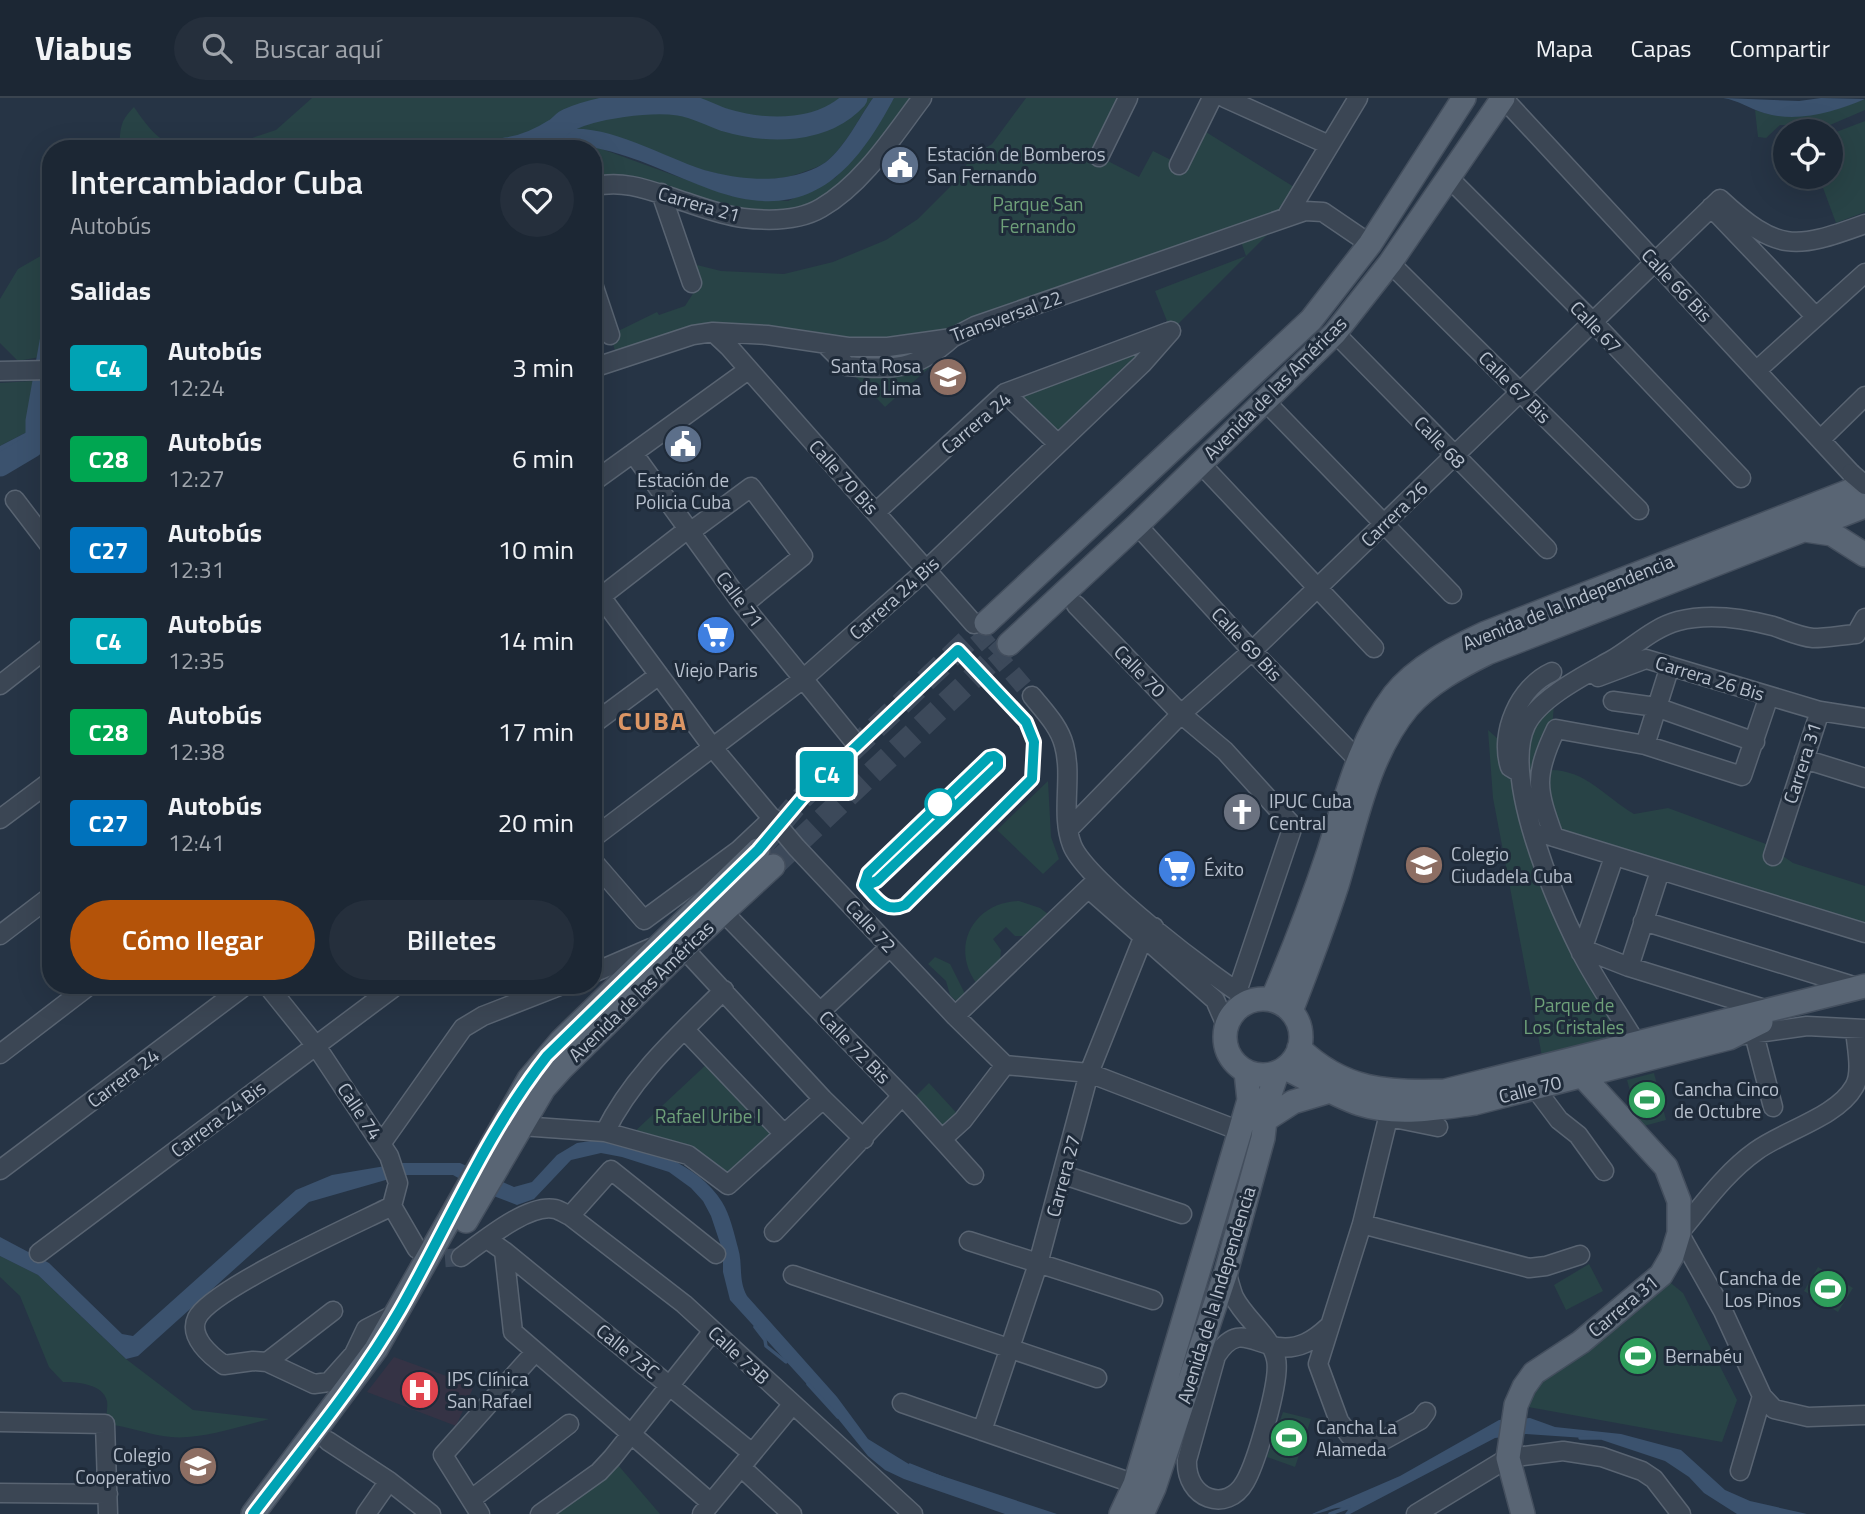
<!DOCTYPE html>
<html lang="es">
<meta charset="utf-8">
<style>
:root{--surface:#1c2734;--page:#252f3c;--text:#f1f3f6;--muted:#a0a5ac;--line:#3a444f;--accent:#b45309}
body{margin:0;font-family:"Titillium Web",sans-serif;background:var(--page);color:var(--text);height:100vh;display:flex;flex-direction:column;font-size:26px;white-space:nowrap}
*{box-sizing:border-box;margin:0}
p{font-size:23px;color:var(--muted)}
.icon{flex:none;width:38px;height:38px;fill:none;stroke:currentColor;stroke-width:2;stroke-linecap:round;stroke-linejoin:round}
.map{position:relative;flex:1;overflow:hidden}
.side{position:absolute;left:42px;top:42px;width:560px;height:854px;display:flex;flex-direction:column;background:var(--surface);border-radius:28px;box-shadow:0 7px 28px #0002,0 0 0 2px var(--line)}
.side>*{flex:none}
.badge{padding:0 14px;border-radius:5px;font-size:24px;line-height:46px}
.controls{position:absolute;left:1773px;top:21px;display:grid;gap:14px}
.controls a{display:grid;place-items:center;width:70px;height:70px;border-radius:50%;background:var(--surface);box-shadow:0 7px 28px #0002,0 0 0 2px var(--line);font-size:35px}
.map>.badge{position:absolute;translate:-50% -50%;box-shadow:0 0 0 4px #fff}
h2{padding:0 28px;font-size:26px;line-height:63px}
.round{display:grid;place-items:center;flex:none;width:74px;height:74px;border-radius:37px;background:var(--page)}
.headline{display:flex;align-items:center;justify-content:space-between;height:119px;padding:0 28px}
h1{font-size:33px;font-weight:600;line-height:52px}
.button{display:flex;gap:14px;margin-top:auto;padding:14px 28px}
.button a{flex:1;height:80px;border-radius:42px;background:var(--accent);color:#fff;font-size:28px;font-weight:600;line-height:80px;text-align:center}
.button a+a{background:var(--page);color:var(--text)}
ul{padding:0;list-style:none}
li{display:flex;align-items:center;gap:21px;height:91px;padding:0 28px}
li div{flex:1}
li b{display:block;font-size:26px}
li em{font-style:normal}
li .badge{min-width:77px;font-weight:700;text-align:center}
header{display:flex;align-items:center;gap:42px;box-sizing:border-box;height:98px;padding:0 35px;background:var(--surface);border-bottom:2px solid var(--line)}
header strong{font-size:33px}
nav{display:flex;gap:38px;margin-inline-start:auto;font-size:24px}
.search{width:490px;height:63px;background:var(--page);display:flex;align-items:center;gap:18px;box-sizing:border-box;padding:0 24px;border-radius:38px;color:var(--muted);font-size:26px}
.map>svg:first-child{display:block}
.medical{fill:#353345}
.green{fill:#284346}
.water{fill:#3b526e}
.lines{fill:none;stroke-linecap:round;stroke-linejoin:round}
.stream{stroke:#3b526e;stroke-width:3.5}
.river{stroke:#3b526e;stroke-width:23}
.minor-tunnel{stroke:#3c495a;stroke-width:18;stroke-dasharray:18 9;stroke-linecap:butt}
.major-tunnel{stroke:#3c495a;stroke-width:23;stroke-dasharray:23 11;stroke-linecap:butt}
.minor-casing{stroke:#596472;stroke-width:21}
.major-casing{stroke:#444f5e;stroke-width:26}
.minor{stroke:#3b4654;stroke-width:18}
.major{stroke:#596574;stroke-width:23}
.minor-bridge-casing{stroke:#596472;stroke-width:21;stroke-linecap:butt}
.minor-bridge{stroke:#3b4654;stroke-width:18}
.line-casing{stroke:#fff;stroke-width:16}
.line{stroke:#00a3b4;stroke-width:10}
.stop-dot{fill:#fff;stroke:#00a3b4;stroke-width:3.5}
.labels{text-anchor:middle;stroke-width:6;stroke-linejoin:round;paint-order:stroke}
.poi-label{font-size:19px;fill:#b8c1ce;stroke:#1f2b3a;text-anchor:start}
.street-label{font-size:19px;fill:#b8c1ce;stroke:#1f2b3a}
.park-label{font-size:19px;fill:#6ea079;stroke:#1f2b3a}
.district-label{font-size:26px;font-weight:bold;letter-spacing:2px;fill:#dc9665;stroke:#1f2b3a}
</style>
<header>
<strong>Viabus</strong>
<div class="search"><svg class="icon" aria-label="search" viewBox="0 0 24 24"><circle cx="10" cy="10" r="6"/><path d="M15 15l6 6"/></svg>Buscar aquí</div>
<nav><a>Mapa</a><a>Capas</a><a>Compartir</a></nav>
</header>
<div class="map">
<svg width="1865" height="1416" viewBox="0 0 1865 1416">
<rect width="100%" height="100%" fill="#263445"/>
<path class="medical" d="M394,1259L474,1288L456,1328L367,1294Z"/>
<path class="green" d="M312,0H873C859,20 845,49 826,64C821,68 812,71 806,73C715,112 593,0 522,51H201L246,42L276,32Z
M894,0H922L868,70L795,119L713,113L593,89V51H553L572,47L599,50L731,98L788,103L835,80L861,52Z
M1026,0H1128L1100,59L1139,79L1153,53L1179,66L1198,29L1302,94L1288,116L1058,346L1005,295L1171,233L1155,193L1246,158L1238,135L965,231L932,258L929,270L885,309L824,246L732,235L618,262L610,237L657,214L659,217L685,208L694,194L685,164L721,173L784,176L833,164L886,142L918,121L955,84L972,58L992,46Z
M1865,1V12L1816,33H1799L1792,27H1780L1766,40L1758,39L1755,12C1792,26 1830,14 1865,1Z
M134,9C147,28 158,43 180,51H119C121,30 119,24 134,9Z
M1865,23V114L1836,125L1819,79H1830L1831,36Z
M51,152V257L18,263L0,245V201L18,171Z
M31,283L51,289V307L27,334L0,348V285Z
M1554,606L1549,672C1585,671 1605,699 1634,716L1668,710L1766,746L1793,765L1865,788V828L1530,732L1636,945L1544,969L1493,700L1488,632L1506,648Z
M1048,683L1051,739L1059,761L1043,776L997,732Z
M1019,803L1040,810L1048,816L1026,838H1015L1006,829L993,841L1001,852L1000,863L977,886C949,849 974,804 1019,803Z
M935,859L950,866L965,896L957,904L950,897L946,883L928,866Z
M709,964L777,1036L731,1078L662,1044L661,1040L643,1034L639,1037L632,1036Z
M1654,975L1666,1022L1640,1029L1627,982Z
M929,985L963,1022L942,1041L909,1005Z
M0,1158L38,1177L126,1261L193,1312L269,1321C242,1328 198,1342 171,1339C149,1337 128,1328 105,1326C106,1319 108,1310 107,1303C103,1286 78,1284 63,1284L49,1269L20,1198L0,1179Z
M1589,1166L1603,1193L1566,1212L1554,1187Z
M1818,1169L1853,1190L1838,1214L1804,1193Z
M1661,1177L1683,1195L1737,1302L1722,1344L1517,1307L1524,1289Z
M1283,1314L1311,1321L1295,1369L1267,1359Z
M612,1360L660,1416H540Z"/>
<path class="water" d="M873,0H894C852,79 806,126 712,92C674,78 636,58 596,50C571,44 547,51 522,51C578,0 654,59 712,74C736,80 762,83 786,79C798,77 815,72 826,64C845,49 859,20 873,0Z
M1723,0L1799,3L1821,0L1865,1C1835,14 1797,25 1764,15C1750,11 1738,2 1723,0Z
M51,307V333L32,348L0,367V348L27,334Z
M604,1041C645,1048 699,1066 722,1104C730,1117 734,1135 738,1150C743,1166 738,1182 747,1198L837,1299L868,1341L912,1368L1057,1416H1005L904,1381L885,1372L868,1358L835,1317L730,1202L723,1174V1154L711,1118L703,1103L691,1090L669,1074L622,1059L601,1055L571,1062L534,1101L517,1107L483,1094L453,1077H403L309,1104L138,1258L126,1261L38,1177L0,1158V1139L49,1165L122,1236L133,1238L296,1092L332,1077L403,1065H460L514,1089L532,1084L557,1057L577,1045Z
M1530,1320L1555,1329L1621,1336L1681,1352L1725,1392L1750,1403L1807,1416H1737L1704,1395L1689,1379L1665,1363L1599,1341L1526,1336L1495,1340L1350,1416H1345L1348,1412C1337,1405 1325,1416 1312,1416L1400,1378L1499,1322Z"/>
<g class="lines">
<path class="stream" d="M755,1229L765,1242L766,1248L786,1264
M808,1286L838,1319
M1580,1340H1600
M910,1367L945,1381
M1330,1416L1349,1409"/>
<path class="river" d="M506,51C523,49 541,41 555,32C560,29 563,24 568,22C596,9 649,2 679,6C695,8 710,17 725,22C769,35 824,35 856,0
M0,367L32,348L37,342V323L51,244"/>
<path class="minor-tunnel" d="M977,534L1032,598
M420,1153L435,1161L461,1159"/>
<path class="major-tunnel" d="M758,752L802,700L986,525
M773,768L1009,546"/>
<g class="minor-casing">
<path id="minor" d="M1225,0L1329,47
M1503,0L1851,375
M1099,59L1128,0
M1179,67L1212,0
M1449,80L1593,224L1741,380
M593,89C621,81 649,92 676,101C698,108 720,117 743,120C768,123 799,123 821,110C863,86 894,37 922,0
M661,95L692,185
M1711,109L1815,218
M1288,116L1358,0
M1390,165L1639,412
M593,186L610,237
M713,234L729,249L974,526
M1335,235L1547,451
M825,246L847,268C893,272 917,272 952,240
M593,270L693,237L713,234L767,237L848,249H888L952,240L975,228L1305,113L1323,114L1370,146
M0,273L51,272
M1756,273L1865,175
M1005,295L1058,346
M1264,302L1452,496
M1821,341L1865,298
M633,355L743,507L853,642
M1200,365L1374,550
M593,384L748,272
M15,402L51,449
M876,414L1005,295L1168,234
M1137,427L1252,553L1359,663
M690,434L751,389L803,458L743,507
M593,488L713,650L796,749L955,918L1005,967L1089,975L1240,1033
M594,504L688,431
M1076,507L1181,616L1225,653L1293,728L1237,894
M1598,579L1646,561L1820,613L1865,620
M0,587L51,547
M1032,598C1044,613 1059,628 1064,647C1073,679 1060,716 1072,747C1085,782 1216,882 1252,903
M1613,603L1656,609L1755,644
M593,626L659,577
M1645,647L1670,568
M1804,661L1865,680
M1520,675L1510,669C1499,635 1519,589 1552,574
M0,721L51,683
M1069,731L1181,616L1252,553L1720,101C1777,154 1794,152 1865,126
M1544,736L1865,835
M1554,739C1537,692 1533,679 1556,631L1645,647L1742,678L1769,598
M593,740L803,581L925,473L1142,266L1171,233
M1773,758L1820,613
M593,763L644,822L739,752L773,720
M1089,791L1215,902L1226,927
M732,823L909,1005L974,1077
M1643,823L1857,889
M0,837L51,798
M1583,851L1629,869L1768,912
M688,855L823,1001L864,1041
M1581,855L1614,759
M1629,869L1660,773
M593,875L651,850
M267,887L316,948L389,1058L398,1085L392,1108L417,1151
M821,913L890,849
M955,918L1098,781
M1855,931C1856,947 1863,975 1854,989C1837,1019 1783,1033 1756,1053C1725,1075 1703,1107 1679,1135L1723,1213L1762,1298L1774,1311L1808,1319L1865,1317
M685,932L784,1036
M1754,936L1773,1009
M1743,937L1807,928L1865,931
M1636,945C1618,915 1597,885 1581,854C1556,804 1501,680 1526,627C1539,600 1585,577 1610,563C1633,550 1652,530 1678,523C1708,515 1743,520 1773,528C1785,532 1800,539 1813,540C1827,540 1842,537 1856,536L1865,520
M0,956L90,887
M1535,990L1559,1022L1578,1037L1604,1073
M1390,1012L1362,1126L1318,1266L1339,1323L1350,1338L1380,1344L1420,1322L1426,1314
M1389,1019L1438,1029
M521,1028L605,1034L688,1057L728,1087L823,1001
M605,1034C633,977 680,936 724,892
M942,1041L963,1022L1005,967
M381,1046L463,930L483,918L562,887
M0,1072L246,887
M1064,1077L1182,1116
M392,1108C356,1126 211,1191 197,1220C188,1239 211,1258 224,1267L253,1263L267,1264L314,1286L329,1284L354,1256L366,1231L399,1214
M570,1118L611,1072L716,1156
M1362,1126L1529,1170L1546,1168L1580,1157
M774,1134L902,998
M487,1141L504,1153L513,1234L711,1405
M969,1143L1153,1202
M504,1153L752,1355
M39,1155L397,887
M461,1159C482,1144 528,1105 555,1111C560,1112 565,1116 570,1118L684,1206L913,1416
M1226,1174C1229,1182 1231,1192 1234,1199C1245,1221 1271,1238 1276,1261C1281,1282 1256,1365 1245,1384C1227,1416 1185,1401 1187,1362L1216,1258C1237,1226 1250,1244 1278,1249C1299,1252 1314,1242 1328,1229
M793,1177L1097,1280
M267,1264L333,1213
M902,1305L1135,1386
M0,1324L105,1326L108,1416
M982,1333L1038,1166L1089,975L1143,840L1154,829
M328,1343L389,1383L431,1416
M742,1370L792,1416
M1740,1373L1762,1298
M0,1395L108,1396
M473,1400L569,1326
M366,1416L389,1383
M480,1416L443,1357L535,1254
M540,1416L599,1374L612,1360L713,1233
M702,1416L792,1307
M1416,1416L1508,1360L1563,1353L1602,1359L1642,1373L1654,1381L1681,1416"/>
</g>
<g class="major-casing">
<path id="major" d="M1805,432L1832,436L1865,457
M986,525L1311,222L1370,146L1464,0
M1009,546L1137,427L1335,235L1390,165L1503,0
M1225 939a38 38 0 1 1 76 0a38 38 0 1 1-76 0Z
M1272,902C1293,853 1312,804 1329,753C1346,700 1360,642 1394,597C1417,568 1454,550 1486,535L1865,387
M1291,913C1307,872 1323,830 1337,787C1355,728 1367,658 1408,609C1429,585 1459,569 1487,555L1865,408
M1299,950C1343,993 1388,995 1445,993L1865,888
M1285,970C1310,982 1334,997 1360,1006C1397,1018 1438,1010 1475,1005L1729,940L1761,924
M1265,1022L1293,1004L1330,993
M466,1123L544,990L561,971L684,850L773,768
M253,1416L376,1251L529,981L561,943L758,752
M1121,1416L1135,1386L1240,1033L1249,1002L1246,974
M1142,1416L1154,1390L1226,1174L1263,1040L1267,1005L1277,975
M1523,1416L1508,1360L1516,1307L1524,1289L1534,1275L1581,1244L1661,1177L1672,1158L1679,1135V1103L1666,1069L1569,963"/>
</g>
<use href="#minor" class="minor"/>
<use href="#major" class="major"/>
<g class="minor-bridge-casing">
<path id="minor-bridge" d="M1851,375L1865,387"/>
</g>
<use href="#minor-bridge" class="minor-bridge"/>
</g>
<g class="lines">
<g class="line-casing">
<path id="line" d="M253,1416C303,1350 358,1285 400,1212C448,1128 486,1035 547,958L758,752L802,700L958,552L1026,624L1034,644L1032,681L905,807C885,816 876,800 864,787L868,775L989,659L994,658L998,661V668L877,783L867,787"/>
</g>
<use href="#line" class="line"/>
</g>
<defs>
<g id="civic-disc" transform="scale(2.0125)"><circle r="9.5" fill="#5c6f8a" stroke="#1f2b3a"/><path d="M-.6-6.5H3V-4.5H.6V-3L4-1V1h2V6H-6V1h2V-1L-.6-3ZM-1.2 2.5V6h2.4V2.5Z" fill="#fff"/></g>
<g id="school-disc" transform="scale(2.0125)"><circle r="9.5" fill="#8d6e63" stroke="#1f2b3a"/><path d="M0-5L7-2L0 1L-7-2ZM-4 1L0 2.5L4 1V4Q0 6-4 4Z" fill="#fff"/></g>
<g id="supermarket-disc" transform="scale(2.0125)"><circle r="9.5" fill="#3f7fe0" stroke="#1f2b3a"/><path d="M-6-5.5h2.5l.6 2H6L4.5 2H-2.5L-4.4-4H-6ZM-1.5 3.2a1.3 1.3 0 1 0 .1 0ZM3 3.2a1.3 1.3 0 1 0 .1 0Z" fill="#fff"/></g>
<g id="church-disc" transform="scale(2.0125)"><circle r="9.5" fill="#6b7280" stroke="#1f2b3a"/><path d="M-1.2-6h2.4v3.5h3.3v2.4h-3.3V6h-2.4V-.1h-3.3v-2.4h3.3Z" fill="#fff"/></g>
<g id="stadium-disc" transform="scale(2.0125)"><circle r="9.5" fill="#2e9e5b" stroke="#1f2b3a"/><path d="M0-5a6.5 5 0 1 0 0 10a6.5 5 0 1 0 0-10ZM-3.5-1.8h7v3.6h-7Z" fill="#fff"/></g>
<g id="hospital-disc" transform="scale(2.0125)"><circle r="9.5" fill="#e0444e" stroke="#1f2b3a"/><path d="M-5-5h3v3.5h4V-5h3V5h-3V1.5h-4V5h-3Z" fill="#fff"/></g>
</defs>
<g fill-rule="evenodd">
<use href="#civic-disc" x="900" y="67"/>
<use href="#school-disc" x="948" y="279"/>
<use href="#civic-disc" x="683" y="346"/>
<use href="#supermarket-disc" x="716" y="537"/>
<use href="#church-disc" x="1242" y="714"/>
<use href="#school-disc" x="1424" y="767"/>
<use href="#supermarket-disc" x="1177" y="771"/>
<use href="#stadium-disc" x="1647" y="1002"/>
<use href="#stadium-disc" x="1828" y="1191"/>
<use href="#stadium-disc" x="1638" y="1258"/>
<use href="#hospital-disc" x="420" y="1292"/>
<use href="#stadium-disc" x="1289" y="1340"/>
<use href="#school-disc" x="198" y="1368"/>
</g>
<circle class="stop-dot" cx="940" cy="706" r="14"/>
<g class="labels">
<g class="poi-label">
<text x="927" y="63">Estación de Bomberos<tspan x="927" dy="22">San Fernando</tspan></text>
<text x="921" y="275" text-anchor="end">Santa Rosa<tspan x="921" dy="22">de Lima</tspan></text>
<text x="683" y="389" text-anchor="middle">Estación de<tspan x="683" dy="22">Policia Cuba</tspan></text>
<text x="716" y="579" text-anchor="middle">Viejo Paris</text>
<text x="1269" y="710">IPUC Cuba<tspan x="1269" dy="22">Central</tspan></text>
<text x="1451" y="763">Colegio<tspan x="1451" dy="22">Ciudadela Cuba</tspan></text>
<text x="1204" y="778">Éxito</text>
<text x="1674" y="998">Cancha Cinco<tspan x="1674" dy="22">de Octubre</tspan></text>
<text x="1801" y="1187" text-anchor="end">Cancha de<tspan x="1801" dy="22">Los Pinos</tspan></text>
<text x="1665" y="1265">Bernabéu</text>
<text x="447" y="1288">IPS Clínica<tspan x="447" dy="22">San Rafael</tspan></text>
<text x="1316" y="1336">Cancha La<tspan x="1316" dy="22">Alameda</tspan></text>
<text x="171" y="1364" text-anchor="end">Colegio<tspan x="171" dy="22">Cooperativo</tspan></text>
</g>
<g class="street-label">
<text transform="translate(699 106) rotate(16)" y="7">Carrera 21</text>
<text transform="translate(1677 187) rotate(47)" y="7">Calle 66 Bis</text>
<text transform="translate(1006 218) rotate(-20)" y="7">Transversal 22</text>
<text transform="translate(1596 229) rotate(46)" y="7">Calle 67</text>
<text transform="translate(1515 289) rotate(45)" y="7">Calle 67 Bis</text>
<text transform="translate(1275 290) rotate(-45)" y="7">Avenida de las Américas</text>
<text transform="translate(976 325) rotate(-40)" y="7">Carrera 24</text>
<text transform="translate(1440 344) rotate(46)" y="7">Calle 68</text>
<text transform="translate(844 379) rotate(48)" y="7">Calle 70 Bis</text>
<text transform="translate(1394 416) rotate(-44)" y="7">Carrera 26</text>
<text transform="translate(894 500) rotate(-42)" y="7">Carrera 24 Bis</text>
<text transform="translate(740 501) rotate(53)" y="7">Calle 71</text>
<text transform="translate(1568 504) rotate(-22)" y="7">Avenida de la Independencia</text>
<text transform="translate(1247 546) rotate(47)" y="7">Calle 69 Bis</text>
<text transform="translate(1140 573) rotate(46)" y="7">Calle 70</text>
<text transform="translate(1710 580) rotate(17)" y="7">Carrera 26 Bis</text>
<text transform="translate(1802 665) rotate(-72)" y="7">Carrera 31</text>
<text transform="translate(871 828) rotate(47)" y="7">Calle 72</text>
<text transform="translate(641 893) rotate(-44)" y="7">Avenida de las Américas</text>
<text transform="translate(855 949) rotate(46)" y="7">Calle 72 Bis</text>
<text transform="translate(123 980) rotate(-37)" y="7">Carrera 24</text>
<text transform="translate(1530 991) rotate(-14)" y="7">Calle 70</text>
<text transform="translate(360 1013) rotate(56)" y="7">Calle 74</text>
<text transform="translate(218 1021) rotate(-37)" y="7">Carrera 24 Bis</text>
<text transform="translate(1063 1078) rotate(-75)" y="7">Carrera 27</text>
<text transform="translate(1216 1197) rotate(-73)" y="7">Avenida de la Independencia</text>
<text transform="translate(1623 1208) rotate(-40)" y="7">Carrera 31</text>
<text transform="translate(628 1253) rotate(39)" y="7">Calle 73C</text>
<text transform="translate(739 1257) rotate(43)" y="7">Calle 73B</text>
</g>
<g class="park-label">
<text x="1038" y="113">Parque San<tspan x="1038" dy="22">Fernando</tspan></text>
<text x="1574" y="914">Parque de<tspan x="1574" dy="22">Los Cristales</tspan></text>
<text x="708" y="1025">Rafael Uribe I</text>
</g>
<g class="district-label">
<text x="653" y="632">CUBA</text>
</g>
</g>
</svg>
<div class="controls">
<a><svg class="icon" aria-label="locate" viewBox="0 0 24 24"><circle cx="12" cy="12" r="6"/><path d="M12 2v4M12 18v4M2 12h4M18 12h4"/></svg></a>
</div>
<b class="badge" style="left:827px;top:676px;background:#00a3b4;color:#fff">C4</b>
<section class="side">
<div class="headline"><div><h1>Intercambiador Cuba</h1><p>Autobús</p></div><a class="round"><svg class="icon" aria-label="heart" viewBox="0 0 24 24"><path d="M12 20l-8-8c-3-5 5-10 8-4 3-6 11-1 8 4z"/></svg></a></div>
<h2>Salidas</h2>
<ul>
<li><span class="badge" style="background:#00a3b4;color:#fff">C4</span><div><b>Autobús</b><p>12:24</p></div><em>3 min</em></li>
<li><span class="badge" style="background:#00a651;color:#fff">C28</span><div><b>Autobús</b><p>12:27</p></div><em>6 min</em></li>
<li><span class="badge" style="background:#0072bc;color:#fff">C27</span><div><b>Autobús</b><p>12:31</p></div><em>10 min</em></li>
<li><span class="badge" style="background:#00a3b4;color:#fff">C4</span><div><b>Autobús</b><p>12:35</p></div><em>14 min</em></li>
<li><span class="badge" style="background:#00a651;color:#fff">C28</span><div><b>Autobús</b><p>12:38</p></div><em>17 min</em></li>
<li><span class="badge" style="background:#0072bc;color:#fff">C27</span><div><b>Autobús</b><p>12:41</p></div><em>20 min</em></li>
</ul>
<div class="button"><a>Cómo llegar</a><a>Billetes</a></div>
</section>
</div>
